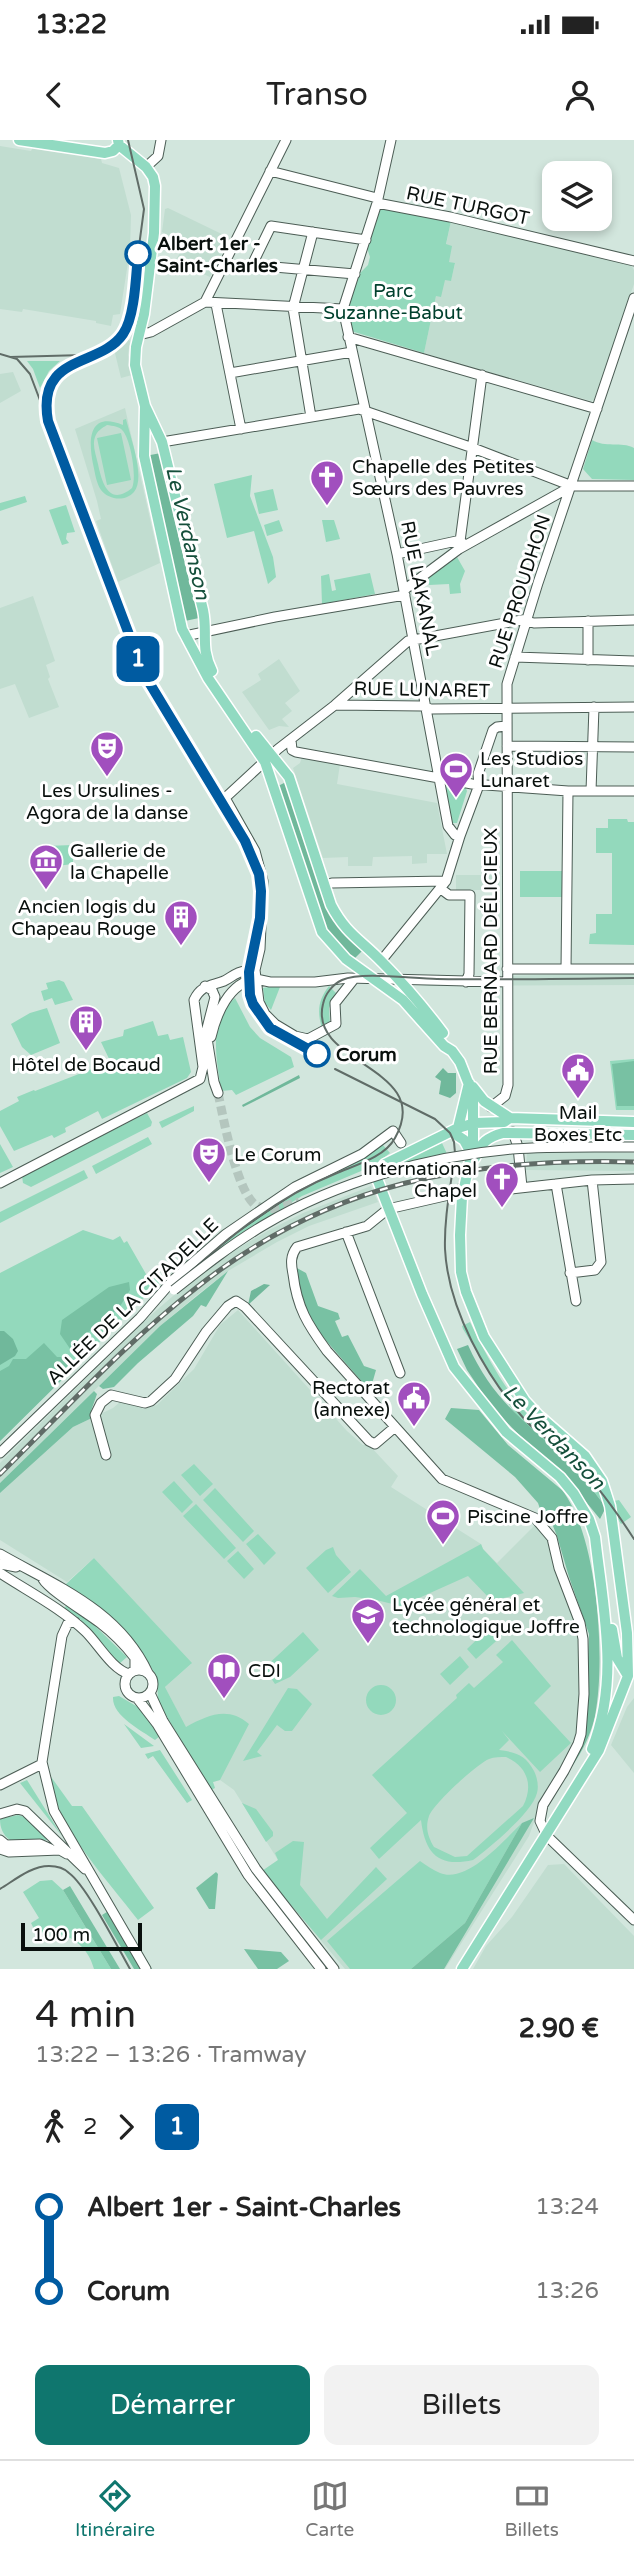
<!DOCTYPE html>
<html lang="fr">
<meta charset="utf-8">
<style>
:root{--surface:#fff;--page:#f2f2f2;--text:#222;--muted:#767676;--line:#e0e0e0;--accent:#0f766e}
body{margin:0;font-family:"Varela Round",sans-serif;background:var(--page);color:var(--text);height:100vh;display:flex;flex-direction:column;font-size:26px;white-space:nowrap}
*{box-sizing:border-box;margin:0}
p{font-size:23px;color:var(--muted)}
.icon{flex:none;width:38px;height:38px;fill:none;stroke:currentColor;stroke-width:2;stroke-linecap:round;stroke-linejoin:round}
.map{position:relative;height:1829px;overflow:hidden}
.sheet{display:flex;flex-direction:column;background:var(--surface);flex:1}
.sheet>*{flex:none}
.badge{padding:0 14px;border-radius:10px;font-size:24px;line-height:46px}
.controls{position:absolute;left:542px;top:21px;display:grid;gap:14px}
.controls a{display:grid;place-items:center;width:70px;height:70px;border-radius:14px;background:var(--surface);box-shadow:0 4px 10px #0003;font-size:35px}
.scale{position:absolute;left:21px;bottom:18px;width:121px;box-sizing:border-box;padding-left:7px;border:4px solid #09100d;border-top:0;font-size:19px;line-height:24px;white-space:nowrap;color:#09100d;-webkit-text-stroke:5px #fff;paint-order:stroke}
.map>.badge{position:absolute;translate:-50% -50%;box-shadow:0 0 0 4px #fff}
.legs{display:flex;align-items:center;gap:10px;height:77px;padding:0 35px;font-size:23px}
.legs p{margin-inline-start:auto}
.headline{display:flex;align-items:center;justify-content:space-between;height:119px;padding:0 35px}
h1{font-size:38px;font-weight:600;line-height:52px}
.cta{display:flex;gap:14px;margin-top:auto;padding:14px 35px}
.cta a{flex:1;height:80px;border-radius:14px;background:var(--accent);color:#fff;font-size:28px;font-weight:600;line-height:80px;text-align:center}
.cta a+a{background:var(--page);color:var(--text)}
ul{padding:0 35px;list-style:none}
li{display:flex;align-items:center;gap:24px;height:84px;font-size:26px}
li i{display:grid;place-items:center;width:10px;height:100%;margin:0 9px;background:currentColor}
li i::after{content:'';width:18px;height:18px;margin:-9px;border:5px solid;border-radius:50%;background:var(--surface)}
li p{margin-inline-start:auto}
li:first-child i{background:linear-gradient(#0000 50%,currentColor 0)}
li:last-child i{background:linear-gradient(currentColor 50%,#0000 0)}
.status{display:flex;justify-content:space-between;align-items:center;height:49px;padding:0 35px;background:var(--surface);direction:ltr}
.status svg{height:19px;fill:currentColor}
header{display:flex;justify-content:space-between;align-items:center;height:91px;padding:0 35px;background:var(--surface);font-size:32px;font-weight:600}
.menu{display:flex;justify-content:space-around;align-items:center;height:98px;border-top:2px solid var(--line);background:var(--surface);font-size:19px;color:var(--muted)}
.menu a{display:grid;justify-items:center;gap:4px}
.menu .on{color:var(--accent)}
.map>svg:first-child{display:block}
.built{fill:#c1ddd0}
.green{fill:#93d9bc;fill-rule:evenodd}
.forest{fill:#78c1a3}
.water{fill:#70b89b}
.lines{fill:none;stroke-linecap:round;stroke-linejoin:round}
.minor-tunnel{stroke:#b4c6be;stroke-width:9;stroke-dasharray:9 4.5;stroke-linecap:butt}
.minor-casing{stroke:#4c5d55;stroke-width:11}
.major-casing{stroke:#fff;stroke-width:13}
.minor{stroke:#fff;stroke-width:9}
.major{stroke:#91dac1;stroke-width:10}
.tram{stroke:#606c67;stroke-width:2}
.rail-casing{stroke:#606c67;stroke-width:5}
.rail{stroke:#fff;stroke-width:2.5;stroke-dasharray:8;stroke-linecap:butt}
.minor-bridge-casing{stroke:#4c5d55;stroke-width:11;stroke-linecap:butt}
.minor-bridge{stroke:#fff;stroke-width:9}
.line-1-casing{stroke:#fff;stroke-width:16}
.line-1{stroke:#005ba1;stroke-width:10}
.stop-1-dot{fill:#fff;stroke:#005ba1;stroke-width:3.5}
.labels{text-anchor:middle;stroke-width:6;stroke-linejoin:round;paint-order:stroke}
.street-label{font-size:19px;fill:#09100d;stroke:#fff}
.stop-label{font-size:19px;font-weight:bold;fill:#09100d;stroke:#fff;text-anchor:start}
.park-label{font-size:19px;fill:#00402d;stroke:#fff}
.poi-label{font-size:19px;fill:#09100d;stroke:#fff;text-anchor:start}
.water-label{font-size:21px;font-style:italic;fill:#154f3b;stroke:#fff}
</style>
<div class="status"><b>13:22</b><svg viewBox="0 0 49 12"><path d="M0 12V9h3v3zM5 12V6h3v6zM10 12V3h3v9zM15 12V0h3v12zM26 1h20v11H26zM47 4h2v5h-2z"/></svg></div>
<header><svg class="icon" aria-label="back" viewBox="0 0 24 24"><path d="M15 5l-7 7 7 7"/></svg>Transo<svg class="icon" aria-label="person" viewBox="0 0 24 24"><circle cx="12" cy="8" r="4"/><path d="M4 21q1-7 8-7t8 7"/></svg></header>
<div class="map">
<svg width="634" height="1829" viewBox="0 0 634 1829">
<rect width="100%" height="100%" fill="#d2e6dd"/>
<path class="built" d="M0,6L31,11L33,7L101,19L102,23L119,28L131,75L130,109L120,174L113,175L111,186L96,183V181L23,169L22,172L0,169Z
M168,68L230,98L210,137L175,121L180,113L169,108L171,97L162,92L165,69Z
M451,81L631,125L634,130V144L594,260L591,261L424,213L436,156L445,139L451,140L455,124L449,122L446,105Z
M124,196L130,201L128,215L132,235L121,238L114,209Z
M13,232L21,251L0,263V234Z
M125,268L160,423L118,442L96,381L101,379L97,361L75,289Z
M33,456L55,521L46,525L50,537L48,539L59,567L29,578L15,544L0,549V468Z
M279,519L300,551L285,563L292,571L282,579L289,587L279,586L269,590L242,552L261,540L258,534Z
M302,617L340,624L337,644L437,663L447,714H427V723L412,724V716L373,717L372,726H348V717L323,718L293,628L300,623Z
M456,735H499V750H456Z
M634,832V845L429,846L421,845L410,835L472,837Z
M527,1009L634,1013V1031L526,1030Z
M371,1046L378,1062L309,1086L277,1102L228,1131L197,1155L160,1186L0,1343V1323L150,1176L188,1143L220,1119L271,1089L303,1073Z
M238,1170L347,1291L363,1305H369L398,1336L391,1347L481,1404L483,1409L497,1423L537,1383L548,1398L558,1435L580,1499L578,1592L571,1612L543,1657L529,1696L445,1829H345L262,1731L278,1720L234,1650L220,1640L213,1642L165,1547L191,1524L94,1418L67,1442L0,1400V1353L73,1287L113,1268L120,1262L145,1269L157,1265L194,1229L220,1185Z
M634,1558V1633L611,1605L627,1567Z
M564,1724L634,1796V1829H473L486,1806L512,1777L548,1725Z"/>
<path class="green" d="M384,66L451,81L446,104L452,106L449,122L455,123L451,141L445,140L441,157L436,156L424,213L351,191L347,170L359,134L368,125L370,117L367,108L379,71Z
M27,221H60L49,231L40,248L33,229Z
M126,279C130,296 146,338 134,352C125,362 109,360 101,350C96,343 95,332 93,324C88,299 89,271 123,285V280ZM107,285C113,286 119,286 123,291C131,301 137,337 132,348C109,367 102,343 98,324C96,315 92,305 95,297C97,291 102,288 107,285Z
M121,293L131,340L107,345L97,298Z
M592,300C605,308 621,301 634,308V340L592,339L583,329Z
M252,335L250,356L273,417L276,437L268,444L254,391L227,398L214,344Z
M273,349L278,370L259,374L254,353Z
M25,356L27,362L0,371V363Z
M66,365L75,392L67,393L66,399L69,403L62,405L49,370Z
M279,380L283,391L267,396L264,385Z
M322,380H334L340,399L326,402Z
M457,417L465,431L460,444L461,453L450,454L449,444L429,445L428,438Z
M370,433L375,454L322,464L321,436L329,434L332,451L336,450L334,440Z
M443,642L465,646L467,651L457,683H451Z
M608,679H627L628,682H634V805L589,804L590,794L596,793V774H612V713H596V688H608Z
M73,705V724L48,727L45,706Z
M520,731H564V757H520Z
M59,840L64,842L73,860L55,865L52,858L44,861L41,851L48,849L46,843Z
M273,846L280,847L271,870L265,863L263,848Z
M329,846L336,853L329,868L330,884L322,888C317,872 318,860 329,846Z
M235,858L250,887L260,898L291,917L294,927L236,955L232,950L221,951C217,919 207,881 235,858Z
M47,868L60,903L31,915L22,907L11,884L30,873Z
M153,881L158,896L168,894L170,900L183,897L191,932L187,938L102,979L98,971L65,988L66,992L54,998L52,995L14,1011L0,986V971L19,961L17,957L34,950L35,951L102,925L104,928L112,925L101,902L123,896L124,890Z
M634,919V970H616L610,921Z
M194,966V971L162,988L159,982Z
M147,973L152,982L151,986L31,1047L23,1043L22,1036Z
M148,997L152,1004L96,1034L92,1026Z
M442,1003L448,1016L388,1030L397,1023Z
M0,1004L13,1027L0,1033Z
M382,1004L390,1013L373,1026L302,1056L289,1064L291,1069L204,1125L200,1121C228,1098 255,1074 287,1056C318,1038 356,1028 382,1004Z
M84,1030L88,1038L0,1083V1072Z
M83,1090L113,1100L120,1096L124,1103L127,1101L150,1141L177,1125L0,1301V1133Z
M470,1182C486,1215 505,1251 531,1278C551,1299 584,1313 597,1341C601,1349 603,1358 606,1367L576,1329L523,1283L512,1269L463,1189L462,1186Z
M194,1324L213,1344L200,1356L181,1335Z
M174,1341L193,1362L182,1373L162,1352Z
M215,1348L254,1391L243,1402L203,1360Z
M619,1360L631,1377L621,1384L617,1378L614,1361Z
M196,1364L236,1408L224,1419L183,1376Z
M258,1394L276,1413L264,1425L246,1404Z
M481,1404L483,1409L524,1453L492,1461L468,1436L401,1466L376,1460L355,1457L338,1458L332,1456L360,1429L386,1456Z
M333,1407L336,1415L351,1432L328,1453L306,1428L326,1410Z
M238,1411L254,1429L244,1439L227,1421Z
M94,1418L192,1523L165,1547L186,1587C208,1575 228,1566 249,1584L220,1640L213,1642L215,1648L211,1650L158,1562L157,1537L144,1516L107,1475L81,1454L65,1445Z
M68,1464L90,1481L127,1517L119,1524L87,1488L64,1468Z
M493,1484L503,1495L476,1519L467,1509Z
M303,1492L319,1510L290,1537L275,1544L264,1528Z
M512,1500L551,1546L534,1563L571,1603L540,1632L502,1591L509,1600L499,1610C515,1612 526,1615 534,1631C537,1637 539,1646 537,1653C532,1673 490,1707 473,1720C438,1728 425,1713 421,1680L379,1719L370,1708L407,1673L372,1635L457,1558L456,1555L469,1543L474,1548L503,1522L496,1515ZM506,1617C527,1626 534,1645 523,1666L467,1716L455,1717L434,1707C428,1697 425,1688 429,1676C434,1663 477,1624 489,1619C494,1617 501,1617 506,1617Z
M460,1516L469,1527L450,1545L440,1534Z
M366 1560a15 15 0 1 1 30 0a15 15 0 1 1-30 0Z
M288,1548L297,1549L312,1564L292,1591H285L277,1585L257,1612L262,1616L243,1621Z
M119,1556L143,1570L160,1596L155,1600C141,1590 112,1576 113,1557Z
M124,1584L154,1606L141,1608Z
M160,1610L192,1660L187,1663L153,1616L148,1619L145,1614Z
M49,1634L72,1666H82L154,1768L138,1780C107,1739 55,1686 49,1634Z
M27,1640L62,1696L20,1643Z
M242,1663L256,1669L273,1692V1696L266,1702Z
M18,1675C32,1678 40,1689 49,1700H10C3,1695 0,1688 0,1679Z
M522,1683L465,1783L411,1829H350L327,1801L420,1721C426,1725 433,1730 440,1733C467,1744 504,1700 522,1683Z
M293,1701L304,1702L300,1745L327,1779L376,1727L387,1739L321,1800L262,1731L278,1720L275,1713Z
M52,1740L63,1750L111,1829H94C87,1802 63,1789 36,1793L31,1783L39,1778L23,1752L40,1741Z"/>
<path class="forest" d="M634,921V966H617L612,924Z
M295,1127L306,1133L318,1166L338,1173L340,1179L335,1181L342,1197L348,1195L364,1226L376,1230L370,1251L315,1188L305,1168Z
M228,1131L206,1167L201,1165L193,1176L138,1223L114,1247L103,1249L99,1246L160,1186Z
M129,1142L130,1150L119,1168L85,1195L75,1216L60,1194L62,1180L109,1147Z
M44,1203L57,1217H63L71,1231L0,1301V1231L9,1226L13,1219H26Z
M94,1251L97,1254L91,1271L94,1277L73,1287L0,1353V1343Z
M451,1268L479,1270L508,1305L562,1350C598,1396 606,1519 595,1576C591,1594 583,1610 573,1625L586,1583L589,1494L569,1437L557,1396L553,1386L542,1375L538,1363L515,1337L445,1279Z
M534,1678L444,1829H411L465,1783L522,1683Z
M216,1732L218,1734L215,1769H209L196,1748Z
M70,1746L120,1829H111L63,1750Z
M115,1767L152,1829H134L102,1775Z
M244,1809L281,1812L289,1821L277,1829H258Z"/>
<path class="water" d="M161,313L199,478L185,481L145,316Z
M286,642L330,775L347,797L363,810L353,820L328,794L323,783L276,644L280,645Z
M443,928L448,933H456V953L450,958L439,954L441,941L435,937Z
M299,935L300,938L243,967L242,965Z
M264,1144L270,1145L248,1165L251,1151Z
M0,1191H4L13,1199L18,1211L15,1216L0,1225Z
M468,1205C492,1259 525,1282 567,1320C582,1334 593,1351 606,1367L600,1379L559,1329L521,1297L491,1266L467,1230L457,1209Z"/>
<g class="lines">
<path class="minor-tunnel" d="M218,953C223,976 237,1055 257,1066C270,1073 286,1065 299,1062"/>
<g class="minor-casing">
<path id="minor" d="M391,0L377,63L343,169L397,414L448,686L455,695L460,696
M146,27L158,16L161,0
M270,31L377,58
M377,63L450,77L634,121
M355,134L252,125L271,86L366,100
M205,162L343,169
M216,164L241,289
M139,195L151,192L205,162L286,0
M348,197L597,269
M230,233L352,212
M311,277L293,168L313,92
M162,302L359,269L473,308L572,346
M459,409L482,235
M397,414L461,400
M404,450L459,409L572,346H634
M526,481L534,483L634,480
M588,481V520
M185,496L275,477L405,455
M515,517L634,521
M335,565L422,566L431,569L634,567
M291,600L292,610L296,612L472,644L568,651H634
M507,606L634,607
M479,645L478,634L493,590L497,587L506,586
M591,651L594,567
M325,745L332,743L446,741
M441,749L449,755H470L469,834L466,842
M381,821L446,741L460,696L479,645
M507,829H634
M566,829L568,651
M354,839L335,863L336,884L308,899L295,896L275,884L265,874L259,862L255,830L260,809L263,741L255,711L225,658L278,609L335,565L408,501L527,479
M205,846L212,850L215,857L206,892L214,942L218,953
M211,897C216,875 229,842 256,839
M491,967L505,956L508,945L507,544L538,443L634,158
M513,992L518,1007L522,1047
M0,1043L200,939L203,927L194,860C201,845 211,846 224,841C232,837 236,832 245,831L256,839L270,842H315L348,838L507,842
M556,1044L576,1161
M467,1045L449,1055L388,1069L367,1086L297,1107C290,1116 291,1124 293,1134C297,1168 308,1185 327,1211L442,1339L535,1378L552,1398L559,1428L580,1483L583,1499L584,1554L581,1594L578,1604L564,1631L543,1665L540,1681L547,1696L634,1780
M511,1049L592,1040L634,1039
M346,1092L400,1233
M570,1133L595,1130L601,1122L592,1040
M0,1313L140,1178L173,1140L226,1094L295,1047L362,1014L393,991L401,1003
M106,1315L95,1275L101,1263L111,1255L145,1263L151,1261L175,1239L206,1192L228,1166L236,1161L245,1167L369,1301L375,1304L395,1287
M0,1414C56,1446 119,1470 148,1533
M0,1424L16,1427
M0,1433C29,1452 61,1468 86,1492C99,1505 112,1529 129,1534
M43,1439C49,1450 87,1473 100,1483C113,1493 125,1505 135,1518V1530
M75,1482L68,1483L62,1496L42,1622L54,1671L146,1829
M125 1544a14 14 0 1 1 28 0a14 14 0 1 1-28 0Z
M150,1553L163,1581L256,1729L334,1829
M137,1558L157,1584L248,1735L321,1829
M0,1645L42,1624
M0,1674L17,1669L25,1671L85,1729
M0,1700L6,1705L40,1704L51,1709
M0,1709L9,1712L60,1710L67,1714"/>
</g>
<g class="major-casing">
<path id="major" d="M19,0L105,13L113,11L119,5
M118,0L119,5L146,27L153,37L155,46L154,93L144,174L136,207L135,225L145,266L162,302L203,470C208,494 200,507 212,531
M145,266L144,316L182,489L208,538L265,622L322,792L346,819L403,860L444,906L452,911L460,922L473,955V1007L462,1057L460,1095L461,1132L466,1152L484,1197L525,1261L538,1275L585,1316L602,1341L610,1366L627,1493L628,1536L599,1610L462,1829
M256,596L289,637L331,765C346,794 361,800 382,822C404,844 425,869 443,893
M473,947L484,961L510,978
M458,988L469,943
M452,992L464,1000L470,1011
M475,1018C480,1003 488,997 503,993L634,995
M612,1489L617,1518L628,1536
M592,1609C620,1539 603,1469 595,1397L589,1379L574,1354L560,1337L506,1292L454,1227L422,1154L376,1036L385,1024L458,988L475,983L504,982L510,978L634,982"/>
</g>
<use href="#minor" class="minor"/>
<use href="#major" class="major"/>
<path class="tram" d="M0,214L17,219L30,234L144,534L253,718C260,738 263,756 260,777C256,816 235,858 271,889C284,901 303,908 319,915
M10,217L84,215
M47,273C41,213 114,226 129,181L144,69L128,0
M335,929L435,979L450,993L454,1002L455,1013C451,1045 444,1077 445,1109C448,1169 486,1237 526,1281C539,1295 557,1305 571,1319C595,1341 616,1371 634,1399
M172,1149C221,1103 274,1058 337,1033C356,1025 385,1017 395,998C435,927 308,925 323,864C325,854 333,844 342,840C362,831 413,839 437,839C503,840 568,839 634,838
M0,1749C15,1740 31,1726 49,1726C56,1726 64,1728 69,1733C86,1745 118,1808 130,1829"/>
<g class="rail-casing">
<path id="rail" d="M0,1334C64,1271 125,1203 196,1148C329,1042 468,1018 634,1022"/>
</g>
<use href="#rail" class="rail"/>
<g class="minor-bridge-casing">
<path id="minor-bridge" d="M174,1150C203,1127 232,1104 264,1085C336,1042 429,1016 512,1009C552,1006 593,1007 634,1007"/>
</g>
<use href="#minor-bridge" class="minor-bridge"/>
</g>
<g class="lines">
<g class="line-1-casing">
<path id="line-1" d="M138,114C136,135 135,177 123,194C100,228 36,213 48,281L144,534L245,701L259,734L261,751L260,778L249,832L250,855L253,864L270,888L317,914"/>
</g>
<use href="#line-1" class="line-1"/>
</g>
<defs>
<g id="church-pin" transform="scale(1.75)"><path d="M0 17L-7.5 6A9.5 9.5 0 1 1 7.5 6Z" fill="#a14fbe" stroke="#fff"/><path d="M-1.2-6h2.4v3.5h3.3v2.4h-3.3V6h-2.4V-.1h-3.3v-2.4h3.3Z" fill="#fff"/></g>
<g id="theatre-pin" transform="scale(1.75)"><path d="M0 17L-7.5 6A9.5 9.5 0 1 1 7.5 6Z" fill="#a14fbe" stroke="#fff"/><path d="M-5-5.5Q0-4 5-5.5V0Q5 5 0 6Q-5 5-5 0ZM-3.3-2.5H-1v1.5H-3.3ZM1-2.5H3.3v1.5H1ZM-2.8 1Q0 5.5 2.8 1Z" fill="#fff"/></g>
<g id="stadium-pin" transform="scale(1.75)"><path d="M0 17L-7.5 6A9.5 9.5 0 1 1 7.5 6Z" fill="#a14fbe" stroke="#fff"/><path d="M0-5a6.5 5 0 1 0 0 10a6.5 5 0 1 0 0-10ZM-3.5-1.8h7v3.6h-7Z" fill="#fff"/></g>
<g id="museum-pin" transform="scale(1.75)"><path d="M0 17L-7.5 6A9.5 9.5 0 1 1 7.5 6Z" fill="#a14fbe" stroke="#fff"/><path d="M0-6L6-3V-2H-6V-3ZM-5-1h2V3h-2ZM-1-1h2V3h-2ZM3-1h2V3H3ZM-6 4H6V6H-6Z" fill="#fff"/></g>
<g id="building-pin" transform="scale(1.75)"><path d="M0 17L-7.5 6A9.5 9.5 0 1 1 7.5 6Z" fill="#a14fbe" stroke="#fff"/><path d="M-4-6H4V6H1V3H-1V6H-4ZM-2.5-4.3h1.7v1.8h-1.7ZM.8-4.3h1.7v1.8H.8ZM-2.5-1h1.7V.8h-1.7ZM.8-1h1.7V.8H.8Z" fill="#fff"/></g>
<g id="civic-pin" transform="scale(1.75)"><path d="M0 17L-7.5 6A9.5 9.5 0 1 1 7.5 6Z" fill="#a14fbe" stroke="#fff"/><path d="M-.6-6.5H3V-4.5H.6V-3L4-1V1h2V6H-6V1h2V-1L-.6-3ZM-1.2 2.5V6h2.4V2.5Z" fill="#fff"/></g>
<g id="school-pin" transform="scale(1.75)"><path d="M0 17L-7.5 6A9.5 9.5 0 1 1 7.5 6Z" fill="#a14fbe" stroke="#fff"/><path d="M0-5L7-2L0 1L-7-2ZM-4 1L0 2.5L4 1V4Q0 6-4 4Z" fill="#fff"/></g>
<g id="library-pin" transform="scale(1.75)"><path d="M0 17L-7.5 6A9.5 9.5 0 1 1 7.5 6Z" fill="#a14fbe" stroke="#fff"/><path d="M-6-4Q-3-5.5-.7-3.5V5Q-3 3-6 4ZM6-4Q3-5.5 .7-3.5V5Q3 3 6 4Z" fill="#fff"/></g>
</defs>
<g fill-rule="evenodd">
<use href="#church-pin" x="327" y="337"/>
<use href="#theatre-pin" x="107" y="608"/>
<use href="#stadium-pin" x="456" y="629"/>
<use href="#museum-pin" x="46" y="721"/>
<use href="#building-pin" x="181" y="777"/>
<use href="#building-pin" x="86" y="882"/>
<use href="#civic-pin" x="578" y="930"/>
<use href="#theatre-pin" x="209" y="1014"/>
<use href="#church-pin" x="502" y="1039"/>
<use href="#civic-pin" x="414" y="1258"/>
<use href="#stadium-pin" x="443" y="1376"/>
<use href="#school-pin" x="368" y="1475"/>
<use href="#library-pin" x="224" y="1530"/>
</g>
<g class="stop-1-dot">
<circle cx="138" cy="114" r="12"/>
<circle cx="317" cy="914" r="12"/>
</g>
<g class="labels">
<g class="street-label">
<text transform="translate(468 65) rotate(12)" y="7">RUE TURGOT</text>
<text transform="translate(421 448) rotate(79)" y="7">RUE LAKANAL</text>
<text transform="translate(519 451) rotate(-72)" y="7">RUE PROUDHON</text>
<text transform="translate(422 549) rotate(1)" y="7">RUE LUNARET</text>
<text transform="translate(490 811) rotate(-90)" y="7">RUE BERNARD DÉLICIEUX</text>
<text transform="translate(132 1161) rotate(-44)" y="7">ALLÉE DE LA CITADELLE</text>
</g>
<g class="stop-label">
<text x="157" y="110">Albert 1er -<tspan x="157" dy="22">Saint-Charles</tspan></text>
<text x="336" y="921">Corum</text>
</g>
<g class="park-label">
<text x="393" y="157">Parc<tspan x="393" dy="22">Suzanne-Babut</tspan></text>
</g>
<g class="poi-label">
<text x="352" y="333">Chapelle des Petites<tspan x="352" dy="22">Sœurs des Pauvres</tspan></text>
<text x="480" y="625">Les Studios<tspan x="480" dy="22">Lunaret</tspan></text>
<text x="107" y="657" text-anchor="middle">Les Ursulines -<tspan x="107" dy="22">Agora de la danse</tspan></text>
<text x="70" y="717">Gallerie de<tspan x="70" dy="22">la Chapelle</tspan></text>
<text x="156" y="773" text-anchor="end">Ancien logis du<tspan x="156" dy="22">Chapeau Rouge</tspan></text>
<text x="86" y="931" text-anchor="middle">Hôtel de Bocaud</text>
<text x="578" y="979" text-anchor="middle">Mail<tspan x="578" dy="22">Boxes Etc</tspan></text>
<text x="234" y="1021">Le Corum</text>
<text x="477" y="1035" text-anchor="end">International<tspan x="477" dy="22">Chapel</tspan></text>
<text x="390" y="1254" text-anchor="end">Rectorat<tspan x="390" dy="22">(annexe)</tspan></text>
<text x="467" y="1383">Piscine Joffre</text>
<text x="392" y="1471">Lycée général et<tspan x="392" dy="22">technologique Joffre</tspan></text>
<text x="248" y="1537">CDI</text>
</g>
<g class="water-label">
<text transform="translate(188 393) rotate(77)" y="7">Le Verdanson</text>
<text transform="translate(554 1297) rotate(46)" y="7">Le Verdanson</text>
</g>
</g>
</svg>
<div class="controls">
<a><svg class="icon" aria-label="layers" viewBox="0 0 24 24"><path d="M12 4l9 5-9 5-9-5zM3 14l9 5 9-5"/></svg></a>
</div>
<div class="scale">100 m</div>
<b class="badge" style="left:138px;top:519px;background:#005ba1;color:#fff">1</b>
</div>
<section class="sheet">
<div class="headline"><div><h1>4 min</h1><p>13:22 – 13:26 · Tramway</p></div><b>2.90 €</b></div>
<div class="legs"><svg class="icon" aria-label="walk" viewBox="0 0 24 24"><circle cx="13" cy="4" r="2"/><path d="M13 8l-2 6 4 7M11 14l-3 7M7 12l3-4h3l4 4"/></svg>2<svg class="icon" aria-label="forward" viewBox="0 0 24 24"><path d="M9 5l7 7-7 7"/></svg><b class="badge" style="background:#005ba1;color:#fff">1</b></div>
<ul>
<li><i style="color:#005ba1"></i><b>Albert 1er - Saint-Charles</b><p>13:24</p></li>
<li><i style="color:#005ba1"></i><b>Corum</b><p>13:26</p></li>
</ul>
<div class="cta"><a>Démarrer</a><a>Billets</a></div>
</section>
<nav class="menu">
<a class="on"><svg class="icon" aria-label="directions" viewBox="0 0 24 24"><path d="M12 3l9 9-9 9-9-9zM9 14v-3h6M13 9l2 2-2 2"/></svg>Itinéraire</a>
<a><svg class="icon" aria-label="map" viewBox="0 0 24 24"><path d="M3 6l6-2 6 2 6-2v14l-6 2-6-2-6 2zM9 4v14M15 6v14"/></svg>Carte</a>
<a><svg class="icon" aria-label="tickets" viewBox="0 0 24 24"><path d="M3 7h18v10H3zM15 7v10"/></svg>Billets</a>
</nav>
